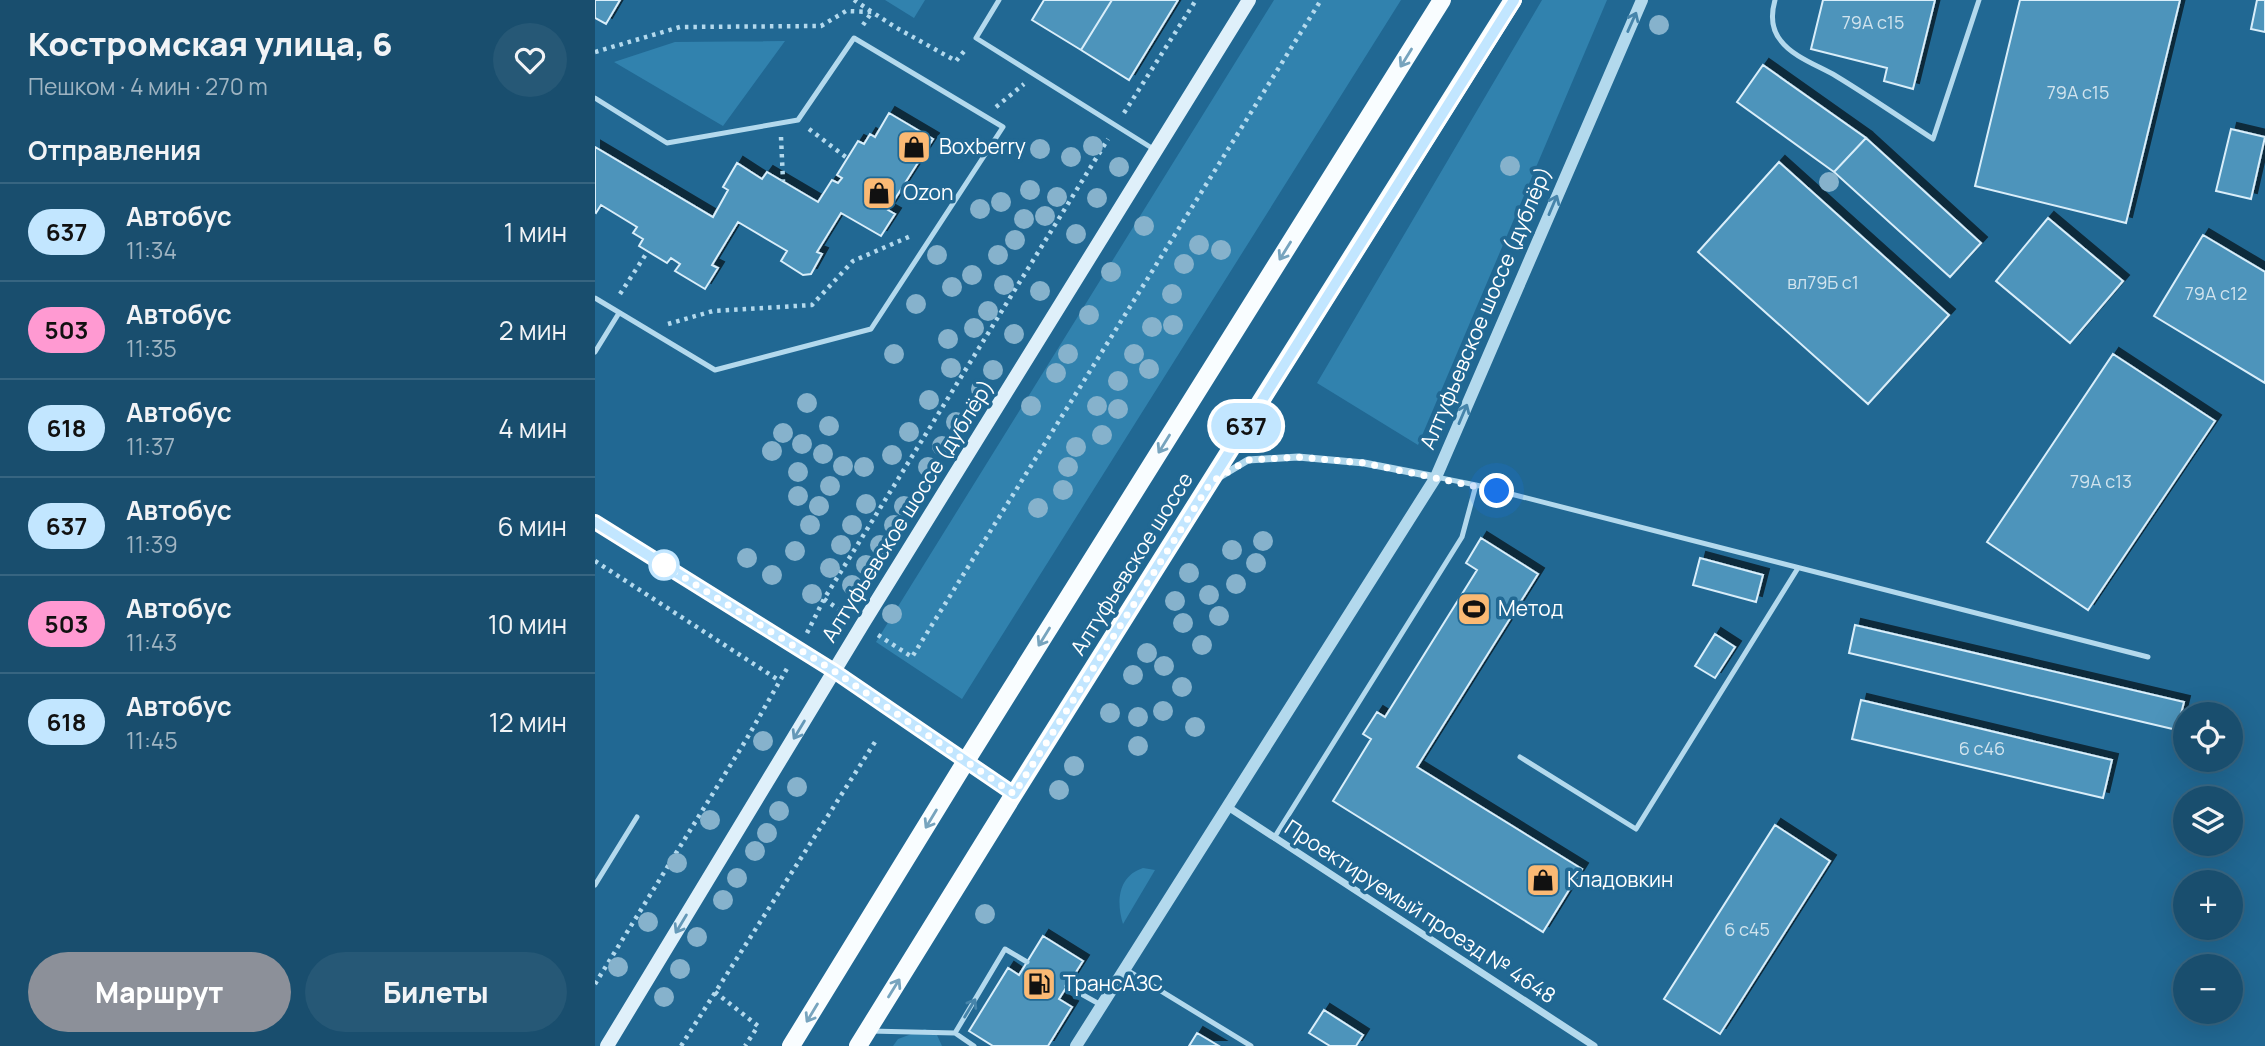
<!DOCTYPE html>
<html lang="ru">
<meta charset="utf-8">
<style>
:root{--surface:#194e6e;--page:#265876;--text:#f1f3f6;--muted:#9fb4c2;--line:#376581;--accent:#8c9099}
body{margin:0;font-family:Manrope,sans-serif;background:var(--page);color:var(--text);height:100vh;display:flex;flex-direction:column;font-size:26px;white-space:nowrap}
*{box-sizing:border-box;margin:0}
p{font-size:23px;color:var(--muted)}
.icon{flex:none;width:38px;height:38px;fill:none;stroke:currentColor;stroke-width:2;stroke-linecap:round;stroke-linejoin:round}
.map{position:relative;flex:1;overflow:hidden}
.side{display:flex;flex-direction:column;background:var(--surface);width:595px}
.side>*{flex:none}
.badge{padding:0 14px;border-radius:23px;font-size:24px;line-height:46px}
.buttons{position:absolute;left:1578px;top:702px;display:grid;gap:14px}
.buttons a{display:grid;place-items:center;width:70px;height:70px;border-radius:50%;background:var(--surface);box-shadow:0 7px 28px #0002,0 0 0 2px var(--line);font-size:35px}
.you{position:absolute;width:35px;height:35px;margin:-18px;border:5px solid #fff;border-radius:50%;background:#1a73e8;box-shadow:0 0 0 10px #1a73e833}
.map>.badge{position:absolute;translate:-50% -50%;box-shadow:0 0 0 4px #fff}
h2{padding:0 28px;font-size:26px;line-height:63px}
.round{display:grid;place-items:center;flex:none;width:74px;height:74px;border-radius:37px;background:var(--page)}
.summary{display:flex;align-items:center;justify-content:space-between;height:119px;padding:0 28px}
h1{font-size:33px;font-weight:800;line-height:52px}
.action{display:flex;gap:14px;margin-top:auto;padding:14px 28px}
.action a{flex:1;height:80px;border-radius:42px;background:var(--accent);color:#fff;font-size:28px;font-weight:800;line-height:80px;text-align:center}
.action a+a{background:var(--page);color:var(--text)}
ul{padding:0;list-style:none}
li{display:flex;align-items:center;gap:21px;height:98px;padding:0 28px;border-top:2px solid var(--line)}
li div{flex:1}
li b{display:block;font-size:26px}
li em{font-style:normal}
li .badge{min-width:77px;font-weight:700;text-align:center}
main{display:flex;flex:1;min-height:0}
.map>svg:first-child{display:block}
.green{fill:#3182ae}
.building{fill:#4d94bb;stroke:#d9eefa;stroke-width:2;filter:url(#shadow)}
.lines{fill:none;stroke-linecap:round;stroke-linejoin:round}
.path{stroke:#b3d9ed;stroke-width:4.5;stroke-dasharray:3.5 5;stroke-linecap:butt}
.service{stroke:#b3d9ed;stroke-width:5}
.minor{stroke:#b3d9ed;stroke-width:7}
.tertiary{stroke:#b3d9ed;stroke-width:12}
.secondary{stroke:#dff0fa;stroke-width:14}
.primary{stroke:#f9fdff;stroke-width:18}
.tree{fill:#86b2cc}
.oneway{stroke:#4684aa}
.oneway2{stroke:#77a4be}
.oneway3{stroke:#6498b7}
.line-casing{stroke:#fff;stroke-width:16}
.line{stroke:#c2e6ff;stroke-width:10}
.walk{stroke:#fff;stroke-width:7;stroke-dasharray:0 12.6}
.stop-dot{fill:#fff;stroke:#c2e6ff;stroke-width:3.5}
.labels{text-anchor:middle;stroke-width:7;stroke-linejoin:round;paint-order:stroke}
.number-label{font-size:18px;fill:#d2e4ee}
.poi-label{font-size:21px;fill:#fff;stroke:#216893;text-anchor:start}
.street-label{font-size:21px;fill:#fff;stroke:#216893}
</style>
<main>
<section class="side">
<div class="summary"><div><h1>Костромская улица, 6</h1><p>Пешком · 4 мин · 270 m</p></div><a class="round"><svg class="icon" aria-label="heart" viewBox="0 0 24 24"><path d="M12 20l-8-8c-3-5 5-10 8-4 3-6 11-1 8 4z"/></svg></a></div>
<h2>Отправления</h2>
<ul>
<li><span class="badge" style="background:#c2e6ff;color:#111">637</span><div><b>Автобус</b><p>11:34</p></div><em>1 мин</em></li>
<li><span class="badge" style="background:#ff9ad2;color:#111">503</span><div><b>Автобус</b><p>11:35</p></div><em>2 мин</em></li>
<li><span class="badge" style="background:#c2e6ff;color:#111">618</span><div><b>Автобус</b><p>11:37</p></div><em>4 мин</em></li>
<li><span class="badge" style="background:#c2e6ff;color:#111">637</span><div><b>Автобус</b><p>11:39</p></div><em>6 мин</em></li>
<li><span class="badge" style="background:#ff9ad2;color:#111">503</span><div><b>Автобус</b><p>11:43</p></div><em>10 мин</em></li>
<li><span class="badge" style="background:#c2e6ff;color:#111">618</span><div><b>Автобус</b><p>11:45</p></div><em>12 мин</em></li>
</ul>
<div class="action"><a>Маршрут</a><a>Билеты</a></div>
</section>
<div class="map">
<svg width="1670" height="1046" viewBox="0 0 1670 1046">
<defs>
<filter id="shadow"><feDropShadow dx="6" dy="-6" stdDeviation="0" flood-color="#0009"/></filter>
</defs>
<rect width="100%" height="100%" fill="#216893"/>
<path class="green" d="M290,0H330L319,18Z
M679,0H806L367,699L281,642Z
M947,0H1012L823,445L722,383Z
M190,41L128,126L19,62L80,42Z
M548,868L560,870L528,924C521,902 523,876 548,868Z
M330,1029L342,1035L347,1046H298L303,1039Z"/>
<path class="building" d="M0,0H25L11,24L0,18Z
M449,0H517L486,50L437,20Z
M517,0H583L534,80L486,50Z
M1228,0H1340L1318,89L1289,81L1292,68L1216,49Z
M1425,0H1585L1531,223L1380,186Z
M1662,0H1670V32L1656,29Z
M1168,65L1271,138L1239,172L1142,102Z
M294,113L338,139L293,210L300,214L286,236L246,213L222,252L227,254L216,274L208,275L186,261L192,251L143,222L117,265L123,268L110,289L80,271L85,264L76,258L72,263L44,246L48,239L38,233L42,227L6,205L1,213L0,212V147L118,217L133,190L128,187L142,163L167,179L172,172L223,202L237,180L243,183L247,178L242,175L263,141L269,144L275,134L280,137Z
M1636,129L1670,137L1656,199L1621,191Z
M1271,138L1386,243L1355,277L1239,172Z
M1184,162L1354,315L1273,404L1103,252Z
M1453,218L1528,281L1475,343L1401,281Z
M1608,235L1670,272V383L1559,316Z
M1518,354L1620,421L1493,610L1392,542Z
M886,538L943,574L822,767L987,869L948,932L738,801L776,739L768,734L782,712L790,717L882,570L871,563Z
M1105,558L1168,575L1161,602L1098,585Z
M1260,625L1589,702L1582,730L1254,653Z
M1120,634L1140,647L1120,678L1100,666Z
M1266,700L1517,760L1508,798L1257,739Z
M1180,825L1235,861L1125,1034L1069,999Z
M448,936L488,961L464,999L477,1007L453,1046H398L374,1031L413,968L424,975Z
M729,1010L768,1035L761,1046H735L714,1033Z
M602,1033L624,1046H594Z"/>
<g class="lines">
<path class="path" d="M259,0L277,12L268,25
M0,52L85,27L226,26L251,11L277,12L300,27L361,61L371,49
M401,107L429,84
M529,113L601,0
M214,129L252,158
M186,137L188,181
M25,294L53,251
M73,324L118,311L217,305L258,261L318,235
M0,561L185,681
M229,599L252,615
M212,633L229,599L513,139
M283,635L317,657L726,0
M0,984L151,740L194,665
M120,992L163,1026L150,1046
M86,1046L280,742"/>
<path class="service" d="M404,0L381,38L560,150
M1180,0C1176,14 1176,29 1186,41C1198,57 1224,66 1241,76C1274,96 1306,118 1338,139L1384,0
M0,98L72,143L203,120L259,38L408,127L276,329L120,370L0,298
M0,352L24,313
M841,477L881,485L1553,657
M925,757L1041,829L1203,568
M679,838L867,537L881,485
M0,885L42,817
M530,969L656,1046
M472,986L506,1005
M275,1031L360,1033L410,949L432,962
M360,1033L379,1046"/>
<path class="minor" d="M623,478L653,460L703,457L769,463L841,477
M633,807L999,1046"/>
<path class="tertiary" d="M0,522L239,671L419,794
M481,1046L841,477L1047,0"/>
<path class="secondary" d="M12,1046L267,625L654,0"/>
<path class="primary" d="M196,1046L371,761L847,0
M263,1046L419,794L918,0"/>
</g>
<g class="tree">
<circle cx="1064" cy="25" r="10"/>
<circle cx="498" cy="146" r="10"/>
<circle cx="445" cy="149" r="10"/>
<circle cx="476" cy="157" r="10"/>
<circle cx="915" cy="166" r="10"/>
<circle cx="524" cy="167" r="10"/>
<circle cx="1234" cy="182" r="10"/>
<circle cx="435" cy="190" r="10"/>
<circle cx="462" cy="197" r="10"/>
<circle cx="502" cy="198" r="10"/>
<circle cx="406" cy="202" r="10"/>
<circle cx="385" cy="209" r="10"/>
<circle cx="450" cy="216" r="10"/>
<circle cx="429" cy="219" r="10"/>
<circle cx="549" cy="226" r="10"/>
<circle cx="481" cy="234" r="10"/>
<circle cx="420" cy="240" r="10"/>
<circle cx="604" cy="245" r="10"/>
<circle cx="626" cy="250" r="10"/>
<circle cx="342" cy="255" r="10"/>
<circle cx="403" cy="255" r="10"/>
<circle cx="589" cy="264" r="10"/>
<circle cx="516" cy="272" r="10"/>
<circle cx="377" cy="275" r="10"/>
<circle cx="409" cy="285" r="10"/>
<circle cx="357" cy="287" r="10"/>
<circle cx="445" cy="291" r="10"/>
<circle cx="577" cy="294" r="10"/>
<circle cx="321" cy="304" r="10"/>
<circle cx="393" cy="311" r="10"/>
<circle cx="494" cy="315" r="10"/>
<circle cx="578" cy="325" r="10"/>
<circle cx="557" cy="327" r="10"/>
<circle cx="379" cy="328" r="10"/>
<circle cx="419" cy="334" r="10"/>
<circle cx="353" cy="339" r="10"/>
<circle cx="299" cy="354" r="10"/>
<circle cx="473" cy="354" r="10"/>
<circle cx="539" cy="354" r="10"/>
<circle cx="356" cy="368" r="10"/>
<circle cx="554" cy="369" r="10"/>
<circle cx="398" cy="370" r="10"/>
<circle cx="461" cy="373" r="10"/>
<circle cx="523" cy="381" r="10"/>
<circle cx="386" cy="389" r="10"/>
<circle cx="334" cy="400" r="10"/>
<circle cx="212" cy="403" r="10"/>
<circle cx="436" cy="406" r="10"/>
<circle cx="502" cy="406" r="10"/>
<circle cx="523" cy="409" r="10"/>
<circle cx="361" cy="422" r="10"/>
<circle cx="234" cy="426" r="10"/>
<circle cx="314" cy="432" r="10"/>
<circle cx="188" cy="433" r="10"/>
<circle cx="507" cy="435" r="10"/>
<circle cx="207" cy="444" r="10"/>
<circle cx="347" cy="446" r="10"/>
<circle cx="481" cy="447" r="10"/>
<circle cx="177" cy="451" r="10"/>
<circle cx="228" cy="454" r="10"/>
<circle cx="297" cy="455" r="10"/>
<circle cx="248" cy="466" r="10"/>
<circle cx="269" cy="467" r="10"/>
<circle cx="333" cy="467" r="10"/>
<circle cx="473" cy="467" r="10"/>
<circle cx="203" cy="472" r="10"/>
<circle cx="235" cy="486" r="10"/>
<circle cx="468" cy="490" r="10"/>
<circle cx="203" cy="496" r="10"/>
<circle cx="271" cy="504" r="10"/>
<circle cx="224" cy="506" r="10"/>
<circle cx="309" cy="506" r="10"/>
<circle cx="443" cy="508" r="10"/>
<circle cx="215" cy="525" r="10"/>
<circle cx="257" cy="525" r="10"/>
<circle cx="299" cy="525" r="10"/>
<circle cx="668" cy="541" r="10"/>
<circle cx="246" cy="545" r="10"/>
<circle cx="285" cy="545" r="10"/>
<circle cx="637" cy="550" r="10"/>
<circle cx="200" cy="551" r="10"/>
<circle cx="152" cy="558" r="10"/>
<circle cx="661" cy="563" r="10"/>
<circle cx="271" cy="565" r="10"/>
<circle cx="235" cy="568" r="10"/>
<circle cx="594" cy="573" r="10"/>
<circle cx="177" cy="575" r="10"/>
<circle cx="641" cy="584" r="10"/>
<circle cx="257" cy="585" r="10"/>
<circle cx="217" cy="594" r="10"/>
<circle cx="614" cy="595" r="10"/>
<circle cx="580" cy="601" r="10"/>
<circle cx="297" cy="614" r="10"/>
<circle cx="624" cy="616" r="10"/>
<circle cx="588" cy="623" r="10"/>
<circle cx="607" cy="645" r="10"/>
<circle cx="552" cy="653" r="10"/>
<circle cx="569" cy="666" r="10"/>
<circle cx="538" cy="675" r="10"/>
<circle cx="587" cy="687" r="10"/>
<circle cx="568" cy="711" r="10"/>
<circle cx="515" cy="713" r="10"/>
<circle cx="543" cy="717" r="10"/>
<circle cx="600" cy="727" r="10"/>
<circle cx="168" cy="741" r="10"/>
<circle cx="543" cy="746" r="10"/>
<circle cx="479" cy="766" r="10"/>
<circle cx="202" cy="787" r="10"/>
<circle cx="464" cy="790" r="10"/>
<circle cx="184" cy="811" r="10"/>
<circle cx="115" cy="820" r="10"/>
<circle cx="172" cy="833" r="10"/>
<circle cx="160" cy="851" r="10"/>
<circle cx="82" cy="863" r="10"/>
<circle cx="142" cy="878" r="10"/>
<circle cx="128" cy="900" r="10"/>
<circle cx="390" cy="914" r="10"/>
<circle cx="53" cy="922" r="10"/>
<circle cx="102" cy="937" r="10"/>
<circle cx="23" cy="967" r="10"/>
<circle cx="85" cy="969" r="10"/>
<circle cx="69" cy="997" r="10"/>
</g>
<defs><path id="oneway-shaft" d="M-6 0H5M1.5-3L5.5 0L1.5 3" fill="none" stroke-width="1.6" stroke-linecap="round" stroke-linejoin="round" transform="scale(1.75)"/></defs>
<g class="oneway">
<use href="#oneway-shaft" transform="translate(1037 22) rotate(-66)"/>
<use href="#oneway-shaft" transform="translate(958 205) rotate(-67)"/>
<use href="#oneway-shaft" transform="translate(868 414) rotate(-67)"/>
<use href="#oneway-shaft" transform="translate(375 1008) rotate(-59)"/>
</g>
<g class="oneway2">
<use href="#oneway-shaft" transform="translate(811 58) rotate(122)"/>
<use href="#oneway-shaft" transform="translate(690 251) rotate(122)"/>
<use href="#oneway-shaft" transform="translate(569 444) rotate(122)"/>
<use href="#oneway-shaft" transform="translate(449 637) rotate(122)"/>
<use href="#oneway-shaft" transform="translate(336 819) rotate(121)"/>
<use href="#oneway-shaft" transform="translate(299 988) rotate(-58)"/>
<use href="#oneway-shaft" transform="translate(217 1013) rotate(121)"/>
</g>
<g class="oneway3">
<use href="#oneway-shaft" transform="translate(204 730) rotate(121)"/>
<use href="#oneway-shaft" transform="translate(86 924) rotate(121)"/>
</g>
<g class="lines">
<g class="line-casing">
<path id="line" d="M0,522L239,671L419,794L919,0"/>
</g>
<use href="#line" class="line"/>
<path class="walk" d="M69,565L239,671L419,794L616,482L653,460L703,457L769,463L902,491"/>
</g>
<defs>
<g id="shop-square" transform="scale(1.75)"><rect x="-9" y="-9" width="18" height="18" rx="4" fill="#fab974" stroke="#216893"/><path d="M-5-2.5h2.3a2.7 3.5 0 0 1 5.4 0H5L5.5 6h-11ZM-1.5-2.5h3a1.5 2.3 0 0 0-3 0Z" fill="#111"/></g>
<g id="stadium-square" transform="scale(1.75)"><rect x="-9" y="-9" width="18" height="18" rx="4" fill="#fab974" stroke="#216893"/><path d="M0-5a6.5 5 0 1 0 0 10a6.5 5 0 1 0 0-10ZM-3.5-1.8h7v3.6h-7Z" fill="#111"/></g>
<g id="fuel-square" transform="scale(1.75)"><rect x="-9" y="-9" width="18" height="18" rx="4" fill="#fab974" stroke="#216893"/><path d="M-5.5-6h7V0h2V4h1.3V-2.5L3-4.5l.8-.8L6-3V5H2.5V1h-1V6h-7ZM-4.2-4.7v3.2H.2V-4.7Z" fill="#111"/></g>
</defs>
<g fill-rule="evenodd">
<use href="#shop-square" x="319" y="147"/>
<use href="#shop-square" x="284" y="193"/>
<use href="#stadium-square" x="879" y="609"/>
<use href="#shop-square" x="948" y="880"/>
<use href="#fuel-square" x="444" y="984"/>
</g>
<circle class="stop-dot" cx="69" cy="565" r="14"/>
<g class="labels">
<g class="number-label">
<text x="1278" y="29">79А с15</text>
<text x="1483" y="99">79А с15</text>
<text x="1228" y="289">вл79Б с1</text>
<text x="1621" y="300">79А с12</text>
<text x="1506" y="488">79A c13</text>
<text x="1387" y="755">6 с46</text>
<text x="1152" y="936">6 с45</text>
</g>
<g class="poi-label">
<text x="344" y="154">Boxberry</text>
<text x="308" y="200">Ozon</text>
<text x="903" y="616">Метод</text>
<text x="972" y="887">Кладовкин</text>
<text x="468" y="991">ТрансАЗС</text>
</g>
<g class="street-label">
<text transform="translate(891 308) rotate(-67)" y="7">Алтуфьевское шоссе (дублёр)</text>
<text transform="translate(313 511) rotate(-58)" y="7">Алтуфьевское шоссе (дублёр)</text>
<text transform="translate(537 564) rotate(-58)" y="7">Алтуфьевское шоссе</text>
<text transform="translate(825 912) rotate(33)" y="7">Проектируемый проезд № 4648</text>
</g>
</g>
</svg>
<div class="buttons">
<a><svg class="icon" aria-label="locate" viewBox="0 0 24 24"><circle cx="12" cy="12" r="6"/><path d="M12 2v4M12 18v4M2 12h4M18 12h4"/></svg></a>
<a><svg class="icon" aria-label="layers" viewBox="0 0 24 24"><path d="M12 4l9 5-9 5-9-5zM3 14l9 5 9-5"/></svg></a>
<a>+</a>
<a>−</a>
</div>
<div class="you" style="left:902px;top:491px"></div>
<b class="badge" style="left:651px;top:426px;background:#c2e6ff;color:#111">637</b>
</div>
</main>
